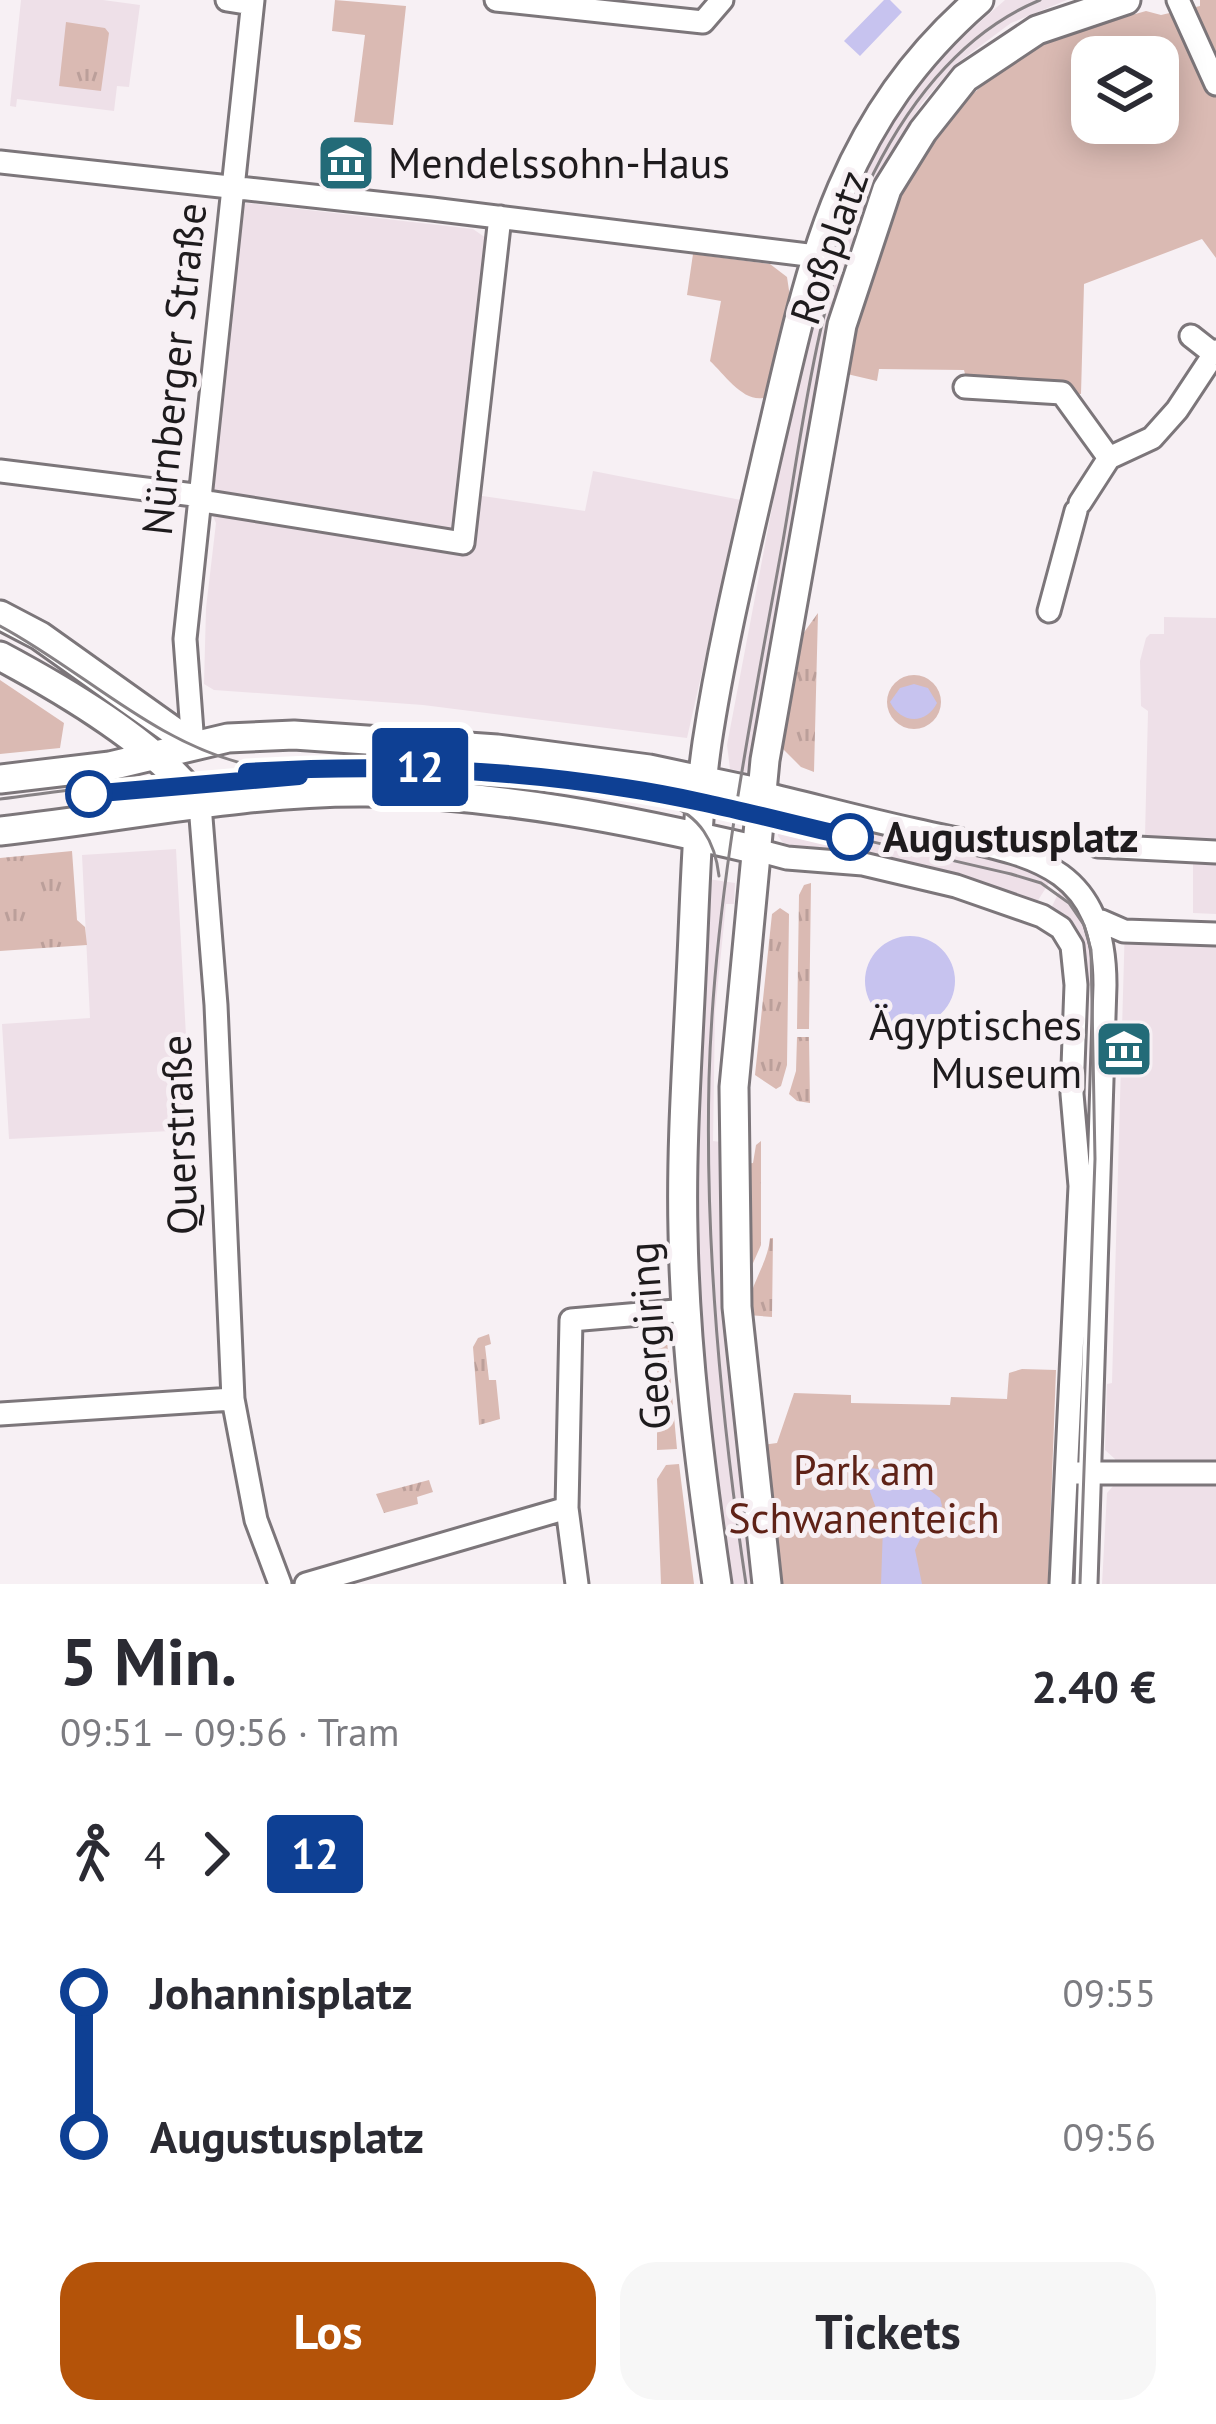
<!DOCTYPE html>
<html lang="de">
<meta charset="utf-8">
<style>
:root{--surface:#fff;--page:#f7f7f7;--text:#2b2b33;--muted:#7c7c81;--accent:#b45309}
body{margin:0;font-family:"PT Sans",sans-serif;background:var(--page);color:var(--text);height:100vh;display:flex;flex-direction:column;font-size:45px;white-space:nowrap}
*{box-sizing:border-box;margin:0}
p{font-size:39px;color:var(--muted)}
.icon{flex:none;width:66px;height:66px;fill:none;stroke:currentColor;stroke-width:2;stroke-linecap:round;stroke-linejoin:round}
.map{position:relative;height:1584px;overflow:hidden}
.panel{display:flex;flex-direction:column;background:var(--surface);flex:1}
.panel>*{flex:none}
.badge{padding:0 24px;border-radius:9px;font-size:42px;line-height:78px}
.buttons{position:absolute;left:1071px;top:36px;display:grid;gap:24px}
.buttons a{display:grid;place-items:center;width:108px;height:108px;border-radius:24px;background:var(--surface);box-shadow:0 6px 30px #0003;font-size:60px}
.map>.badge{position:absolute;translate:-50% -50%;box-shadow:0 0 0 6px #fff}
.legs{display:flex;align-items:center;gap:18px;height:132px;padding:0 60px;font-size:39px}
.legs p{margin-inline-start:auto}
.overview{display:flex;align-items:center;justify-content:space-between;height:204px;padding:0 60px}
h1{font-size:66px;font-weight:700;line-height:90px}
.button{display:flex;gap:24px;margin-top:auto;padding:24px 60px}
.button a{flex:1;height:138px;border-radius:36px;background:var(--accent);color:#fff;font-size:48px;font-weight:700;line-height:138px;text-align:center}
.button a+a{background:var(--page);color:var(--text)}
ul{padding:0 60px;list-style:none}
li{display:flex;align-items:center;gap:42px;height:144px;font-size:45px}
li i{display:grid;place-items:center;width:18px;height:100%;margin:0 15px;background:currentColor}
li i::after{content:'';width:30px;height:30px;margin:-15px;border:9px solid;border-radius:50%;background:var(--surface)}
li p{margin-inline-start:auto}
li:first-child i{background:linear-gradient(#0000 50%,currentColor 0)}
li:last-child i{background:linear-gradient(currentColor 50%,#0000 0)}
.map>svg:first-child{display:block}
.built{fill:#eee0e8}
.grass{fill:url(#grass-tufts)}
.green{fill:#dabab3;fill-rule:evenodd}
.water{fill:#c7c3ef}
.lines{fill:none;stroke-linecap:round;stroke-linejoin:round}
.minor-casing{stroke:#7c767a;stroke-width:27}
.major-casing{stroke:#7c767a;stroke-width:33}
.minor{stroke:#fff;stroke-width:21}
.major{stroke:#fff;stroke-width:27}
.tram{stroke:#878285;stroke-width:3}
.line-1-casing{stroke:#fff;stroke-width:27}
.line-1{stroke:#0e4094;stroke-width:18}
.stop-1-dot{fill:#fff;stroke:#0e4094;stroke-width:6}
.labels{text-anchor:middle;stroke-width:10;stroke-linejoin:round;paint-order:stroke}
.poi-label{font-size:42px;fill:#1e1b1d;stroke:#f7f0f4;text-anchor:start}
.street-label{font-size:42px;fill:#1e1b1d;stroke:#f7f0f4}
.stop-label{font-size:42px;font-weight:bold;fill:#1e1b1d;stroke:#f7f0f4;text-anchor:start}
.park-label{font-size:42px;fill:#5f2217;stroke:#f7f0f4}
</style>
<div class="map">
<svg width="1216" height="1584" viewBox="0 0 1216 1584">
<defs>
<pattern id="grass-tufts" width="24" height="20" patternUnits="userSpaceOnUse" patternTransform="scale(3)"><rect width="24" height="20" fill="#dabab3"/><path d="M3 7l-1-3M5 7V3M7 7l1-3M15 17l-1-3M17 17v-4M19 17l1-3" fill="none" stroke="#bb9f9a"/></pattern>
</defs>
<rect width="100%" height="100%" fill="#f7f0f4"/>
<path class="built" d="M21,0H103L140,5L129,87L117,86L114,111L17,99L16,107L10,106Z
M1005,0H1067L1011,23L956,64L922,103L887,159L859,222L842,271L825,351L752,757L746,772L730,769L727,745L783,450L836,233L877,141L932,64Z
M247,203L473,229L486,238L462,493L585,511L593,471L741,500L687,738L423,705L214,690L204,684L206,608L216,523L211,512L239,216L242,205Z
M1164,617L1216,618V839L1145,837L1148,711L1141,706L1140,661L1146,638L1150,634H1164Z
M787,810L958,850L1030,862L1047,876L1049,883L1035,905L787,848L778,836L780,818Z
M176,849L191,1130L9,1139L2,1024L90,1018L82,855Z
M1193,859H1216V914L1193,913Z
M708,879L735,883L734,904H726L715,1012L713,1141L721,1142L725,1254L758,1584H725L692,1233Z
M1062,885L1086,909L1100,985L1082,986L1083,1130H1079L1081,985L1049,913Z
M1125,923L1216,934V1584H1102L1107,1493L1114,1485L1115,1459L1105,1450L1107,1384L1112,1383Z"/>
<path class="grass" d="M66,22L105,28L109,33L101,91L59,86Z
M818,613L814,772L801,767L780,746L797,642Z
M72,851L77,920L85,927L87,945L0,951V858Z
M811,883L809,1029H797L799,895L804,885Z
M780,908L789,914L787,1065L781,1086L776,1089L755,1075L772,914Z
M797,1037H809L810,1103L797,1101L789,1094L796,1071Z
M761,1141V1245L746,1279L745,1164L753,1163L756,1145Z
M770,1238H773L772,1317L748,1315C747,1287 768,1265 770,1238Z
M489,1334L491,1344L485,1346L489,1380H496L500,1419L479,1425L473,1347L478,1338Z
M429,1480L433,1492L417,1497L418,1504L384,1513L376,1494Z"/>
<path class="green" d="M335,0L406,6L393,125L354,122L365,35L332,31Z
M1200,0H1216V258L1202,239L1084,284L1081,394L968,386L964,370L879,369L877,381L847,374C876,242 911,113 1041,46C1074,30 1111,21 1146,11L1161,15L1200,6ZM1092,57H1158V123H1092Z
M693,254L770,264L787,277L790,297L767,397C745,405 726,376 710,361L721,301L687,295Z
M887 702a27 27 0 1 1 54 0a27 27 0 1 1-54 0Z
M0,680L64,723L60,748L0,754Z
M667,1341L677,1449L657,1450V1342Z
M1022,1369L1056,1370L1048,1584H781L762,1445L777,1443L794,1393L851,1395V1403L950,1405L951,1397L1007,1399L1009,1373Z
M679,1464L694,1584H661L657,1479L666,1465Z"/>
<path class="water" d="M884,0H890L902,12L860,56L844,41Z
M914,684L928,688L937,703C926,725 901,724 890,702L900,688Z
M865 981a45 45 0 1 1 90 0a45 45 0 1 1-90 0Z
M870,1468L911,1473L912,1469H928L927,1488L940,1498L942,1506L929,1521L915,1550L922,1584H881L883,1527L870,1492Z"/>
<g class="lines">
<g class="minor-casing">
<path id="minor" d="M227,0L252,4
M496,0L703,22L722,0
M1178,0L1216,84
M0,162L432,209L816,256
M1191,336L1214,354
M965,387L1062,393L1109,458
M0,471L202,496
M202,501L463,543L500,217
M1080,503L1109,458L1152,438L1177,410L1216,351
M1049,611L1076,511
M193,745L185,639L253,0
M762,793C813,805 864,819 915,830C1018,854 1105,854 1105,985L1086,1584
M200,805L216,1005L233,1399L256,1520L280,1584
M1098,846L1216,852
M757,850L787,858L863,864L956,886L1042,916L1061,928L1072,946L1076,985L1072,1094L1080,1186L1061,1584
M1101,921L1124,931L1216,934
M0,1414L233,1399
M1078,1473H1216
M306,1584L567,1508
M577,1584L567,1508L571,1320L687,1310"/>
</g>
<g class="major-casing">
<path id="major" d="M0,615L40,636L193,745
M0,656C60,688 163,748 200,805
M0,779L110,766L228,738L294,735L497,749L649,769L762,793
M0,831C122,818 243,791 366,792C499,794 629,820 757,850
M717,1584C700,1468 685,1349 683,1232C681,1147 687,1063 691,978C695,900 696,820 707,743C722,644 746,547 768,450C810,272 834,126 979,0
M767,1584L737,1307L734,1087L765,760L842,325L887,189L923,131L965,78L1037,30L1126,0"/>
</g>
<use href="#minor" class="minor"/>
<use href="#major" class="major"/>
<path class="tram" d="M0,626C84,671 154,743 249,765
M0,799C132,782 267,762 401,766C609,774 809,828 1011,874L1041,883L1069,903L1084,925L1091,950L1095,1159L1080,1584
M666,803C700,816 715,841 719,876
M746,1584C721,1418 705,1247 709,1079C714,897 751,719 783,541C803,425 817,298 866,189C902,111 958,34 1040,0"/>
</g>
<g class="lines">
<g class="line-1-casing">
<path id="line-1" d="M89,794L299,776L247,772C374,764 499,768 625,788C700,799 775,820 850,837"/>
</g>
<use href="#line-1" class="line-1"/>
</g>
<defs>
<g id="museum-square" transform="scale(3)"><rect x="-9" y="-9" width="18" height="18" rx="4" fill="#236b78" stroke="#f7f0f4"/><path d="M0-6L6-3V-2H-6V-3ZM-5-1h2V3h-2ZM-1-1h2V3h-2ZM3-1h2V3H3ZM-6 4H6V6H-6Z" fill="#fff"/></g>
</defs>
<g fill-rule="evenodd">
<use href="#museum-square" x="346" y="163"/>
<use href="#museum-square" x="1124" y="1049"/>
</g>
<g class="stop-1-dot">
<circle cx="89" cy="794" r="21"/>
<circle cx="850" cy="837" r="21"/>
</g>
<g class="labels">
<g class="poi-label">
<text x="388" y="178">Mendelssohn-Haus</text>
<text x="1082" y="1040" text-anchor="end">Ägyptisches<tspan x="1082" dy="48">Museum</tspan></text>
</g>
<g class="street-label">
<text transform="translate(829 247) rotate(-71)" y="15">Roßplatz</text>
<text transform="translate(174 369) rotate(-84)" y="15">Nürnberger Straße</text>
<text transform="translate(179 1135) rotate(-92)" y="15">Querstraße</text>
<text transform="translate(649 1336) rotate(-94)" y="15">Georgiring</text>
</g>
<g class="stop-label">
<text x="883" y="852">Augustusplatz</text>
</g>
<g class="park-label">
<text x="864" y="1485">Park am<tspan x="864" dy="48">Schwanenteich</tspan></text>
</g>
</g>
</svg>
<div class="buttons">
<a><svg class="icon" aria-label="layers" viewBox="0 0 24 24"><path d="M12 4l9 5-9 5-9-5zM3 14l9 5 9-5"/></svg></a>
</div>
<b class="badge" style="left:420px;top:767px;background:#0e4094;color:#fff">12</b>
</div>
<section class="panel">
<div class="overview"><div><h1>5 Min.</h1><p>09:51 – 09:56 · Tram</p></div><b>2.40 €</b></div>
<div class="legs"><svg class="icon" aria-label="walk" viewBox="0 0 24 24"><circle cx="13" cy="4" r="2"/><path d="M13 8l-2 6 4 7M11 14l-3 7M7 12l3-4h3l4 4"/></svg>4<svg class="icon" aria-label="forward" viewBox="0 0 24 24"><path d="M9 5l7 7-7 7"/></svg><b class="badge" style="background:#0e4094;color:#fff">12</b></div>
<ul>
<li><i style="color:#0e4094"></i><b>Johannisplatz</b><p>09:55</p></li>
<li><i style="color:#0e4094"></i><b>Augustusplatz</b><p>09:56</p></li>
</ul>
<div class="button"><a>Los</a><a>Tickets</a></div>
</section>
